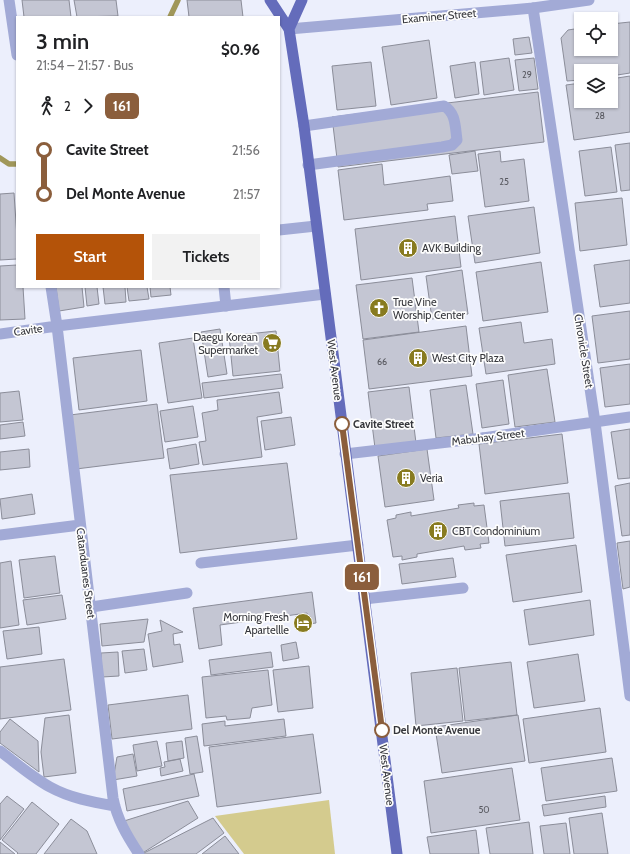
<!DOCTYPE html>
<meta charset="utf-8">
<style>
:root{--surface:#fff;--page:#f2f2f2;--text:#202124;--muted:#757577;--accent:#b45309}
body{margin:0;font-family:Cabin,sans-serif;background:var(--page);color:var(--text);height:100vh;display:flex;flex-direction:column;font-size:15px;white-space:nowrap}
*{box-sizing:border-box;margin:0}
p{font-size:13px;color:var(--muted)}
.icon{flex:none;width:22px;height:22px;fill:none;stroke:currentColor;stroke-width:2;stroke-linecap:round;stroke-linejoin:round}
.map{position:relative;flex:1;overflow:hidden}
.drawer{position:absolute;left:16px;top:16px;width:264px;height:272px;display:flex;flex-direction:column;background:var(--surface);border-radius:0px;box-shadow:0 1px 3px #0004}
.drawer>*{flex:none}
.badge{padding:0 8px;border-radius:6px;font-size:14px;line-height:26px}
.fabs{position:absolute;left:574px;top:12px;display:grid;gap:8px}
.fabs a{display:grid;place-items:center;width:44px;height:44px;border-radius:0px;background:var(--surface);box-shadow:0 1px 3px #0004;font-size:20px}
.map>.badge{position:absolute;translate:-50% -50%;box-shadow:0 0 0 2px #fff}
.legs{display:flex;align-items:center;gap:6px;height:44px;padding:0 20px;font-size:13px}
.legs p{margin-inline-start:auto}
.head{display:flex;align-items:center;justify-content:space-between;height:68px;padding:0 20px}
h1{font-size:22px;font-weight:600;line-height:30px}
.cta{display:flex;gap:8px;margin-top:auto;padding:8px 20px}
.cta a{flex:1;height:46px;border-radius:0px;background:var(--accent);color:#fff;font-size:16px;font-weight:600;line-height:46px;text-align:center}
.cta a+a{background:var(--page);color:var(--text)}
ul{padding:0 20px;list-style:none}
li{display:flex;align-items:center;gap:14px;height:44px;font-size:15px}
li i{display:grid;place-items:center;width:6px;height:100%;margin:0 5px;background:currentColor}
li i::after{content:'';width:10px;height:10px;margin:-5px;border:3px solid;border-radius:50%;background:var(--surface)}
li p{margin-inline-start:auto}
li:first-child i{background:linear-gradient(#0000 50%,currentColor 0)}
li:last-child i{background:linear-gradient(currentColor 50%,#0000 0)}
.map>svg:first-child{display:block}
.green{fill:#d4cb8e}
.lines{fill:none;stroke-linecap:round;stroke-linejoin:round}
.stream{stroke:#a0975a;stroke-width:5.5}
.building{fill:#c4c6d3;stroke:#8b8d99}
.service{stroke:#a2aad6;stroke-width:11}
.minor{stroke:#a2aad6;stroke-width:11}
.tertiary{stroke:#a2aad6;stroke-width:11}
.primary{stroke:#646cbb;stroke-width:11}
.line-1-casing{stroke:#fff;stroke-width:9}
.line-1{stroke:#8b5e3c;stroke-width:6}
.stop-1-dot{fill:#fff;stroke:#8b5e3c;stroke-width:2}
.labels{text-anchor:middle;stroke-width:3.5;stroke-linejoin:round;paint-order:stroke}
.number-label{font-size:9px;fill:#595a61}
.street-label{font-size:11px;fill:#35363b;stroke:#fdfdfd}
.poi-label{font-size:11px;fill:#35363b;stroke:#fdfdfd;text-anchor:start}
.stop-label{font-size:11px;font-weight:bold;fill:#35363b;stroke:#fdfdfd;text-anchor:start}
</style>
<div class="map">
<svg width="630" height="854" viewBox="0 0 630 854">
<rect width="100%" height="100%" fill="#eceffc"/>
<path class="green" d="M329,800L335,854H244L215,816Z"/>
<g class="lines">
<path class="stream" d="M170,17L178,0
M0,158L9,164H17"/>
</g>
<path class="building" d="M22,0H69L71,17H24Z
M74,0H116L118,16L77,17Z
M187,0H241L243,17H189Z
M630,22V73L611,76V71H581V80L567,81L561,38L568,30L581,28V49H611V24Z
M529,37L532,53L515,55L513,39Z
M429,40L437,98L391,105L382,47Z
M509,58L514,90L484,95L480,62Z
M534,58L538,89L519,91L515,60Z
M371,62L376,106L337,110L332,66Z
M475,62L479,94L455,98L450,66Z
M630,76V132L574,140L566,85L581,83V101H611V79Z
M538,92L544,142L338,167L332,117Z
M630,143V190L621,191L615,145Z
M611,147L617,192L585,196L579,151Z
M475,151L478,171L452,174L449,155Z
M500,151L501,162L524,159L529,201L485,207L478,154Z
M382,164L384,185L450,176L453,201L427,204L428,210L344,220L338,170Z
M14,193L17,237V259L0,260V194Z
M622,198L627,245L580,251L575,203Z
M534,207L540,253L475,263L468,216Z
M455,216L461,267L361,280L355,229Z
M630,260V303L600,307L594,265Z
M541,262L548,312L483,321L476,272Z
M17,265V287H23L25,319L0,320V266Z
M462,270L468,314L432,319L426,276Z
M412,278L419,332L363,339L356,285Z
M56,287H82L84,307L59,311Z
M85,287H97L99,304L87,306Z
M103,287H125L126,302L105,304Z
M127,287H147L149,299L129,301Z
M150,287H170L171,295L151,297Z
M630,311V359L598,363L592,316Z
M521,322L524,343L552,339L555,364L486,374L479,328Z
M466,326L472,376L369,389L363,340Z
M220,329L227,374L208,377L201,332Z
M276,331L280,371L233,376L229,336Z
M193,338L202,398L168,403L159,343Z
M141,350L147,401L79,410L73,358Z
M630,364V404L605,407L600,368Z
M547,369L555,422L515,427L508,375Z
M281,374L283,388L204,398L202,383Z
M503,380L509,424L482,428L476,384Z
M466,385L473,434L436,438L430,390Z
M409,387L416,443L375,448L368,392Z
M19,391L23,420L0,422V393Z
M279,392L282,413L257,417L262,457L203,465L199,442L206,441L202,413L218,410L217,400Z
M157,404L164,458L76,469L70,415Z
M193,406L198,437L165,442L160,411Z
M291,417L295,445L265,450L261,421Z
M23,422L25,436L0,439V425Z
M630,429V478L618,479L611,432Z
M562,434L568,483L485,494L479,444Z
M196,444L199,464L170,469L167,449Z
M29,449L30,467L0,470V452Z
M427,449L434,500L385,507L378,456Z
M287,463L297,539L180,553L170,475Z
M630,483V535L622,536L615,486Z
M569,493L574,538L505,546L500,501Z
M32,494L35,514L2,519L0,499Z
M474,503V506L484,505L489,543L480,544L481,548L465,550L464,546L417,554V557L402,560V556L393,557L387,520L396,518V515L411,512V516L459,508L458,505Z
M630,541V587L623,589L617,543Z
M576,545L582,592L513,602L506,555Z
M55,556L60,593L24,598L19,560Z
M453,558L456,577L402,584L399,564Z
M11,561L19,625L0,628V563Z
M312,592L316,623L309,624L307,613L220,625L222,645L199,649L193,608Z
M62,595L66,619L27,625L23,600Z
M590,600L594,635L529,645L524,610Z
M148,619L144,642L102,646L100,624Z
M160,620L183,632L173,634L174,645L180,644L183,662L153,667L148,634L162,631Z
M39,627L42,654L7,659L3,631Z
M296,642L299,658L283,661L281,645Z
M144,649L147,670L125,673L122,651Z
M118,652L119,676L102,677L101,653Z
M271,652L273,667L211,675L209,660Z
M578,654L585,701L534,708L527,662Z
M64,659L71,710L0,719V667Z
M511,662L517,715L465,721L459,668Z
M309,666L313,708L278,712L273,670Z
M457,668L463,721L416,726L411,673Z
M268,670L272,705L252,708L250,718L227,720L226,716L206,718L202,677Z
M188,695L192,729L112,739L108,705Z
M600,708L606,752L529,763L523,719Z
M69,715L76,773L44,777L41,752L45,718Z
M518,715L525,761L442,773L435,727Z
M10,719L38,741L39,772L0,743V732Z
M284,719L286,736L204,746L202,724L225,721V726Z
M313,734L321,793L217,807L209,747Z
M197,736L203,772L190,774L185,738Z
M157,741L162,766L137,771L133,745Z
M182,741L184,758L168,761L166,743Z
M133,754L137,776L113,780L117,757Z
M612,758L617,791L546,801L541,768Z
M180,759L183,771L161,776L160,768L165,767L164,762Z
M512,768L520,820L431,833L424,781Z
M194,774L199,796L127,811L123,789Z
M7,796L24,809L0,840V804Z
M605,796L606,807L544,816L542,805Z
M188,801L198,818L141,854L124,821Z
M32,802L59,824L36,854H17L18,853L2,840Z
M602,813L608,854H574L569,818Z
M213,818L224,833L196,854H142Z
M71,819L87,831L97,854H44Z
M529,822L533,854H490L486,828Z
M566,823L570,854H544L540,826Z
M476,830L479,854H430L427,837Z
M225,836L239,854H202Z
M0,842L15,854H0Z"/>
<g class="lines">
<path class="service" d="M304,126L444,106C456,113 455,126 457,140L452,145L442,147L308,165
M279,230L316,226
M224,287L226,306
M345,454L483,438
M201,563L358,545
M364,599L463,588
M91,607L187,593"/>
<path class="minor" d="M9,0L17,55
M533,8L595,422L630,696
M51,287L57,326L113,798C117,819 127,836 139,854
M0,334L57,326L325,294
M483,438L630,417
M0,535L80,525
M0,751C16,763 32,777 50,787C70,798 92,802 115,806"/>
<path class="tertiary" d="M289,29L533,8L589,0"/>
<path class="primary" d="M270,0L289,29L304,126L397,854
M289,29L302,0"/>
</g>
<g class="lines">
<g class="line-1-casing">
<path id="line-1" d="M342,424L382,730"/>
</g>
<use href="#line-1" class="line-1"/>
</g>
<defs>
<g id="building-disc" transform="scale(1)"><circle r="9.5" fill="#887b20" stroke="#fdfdfd"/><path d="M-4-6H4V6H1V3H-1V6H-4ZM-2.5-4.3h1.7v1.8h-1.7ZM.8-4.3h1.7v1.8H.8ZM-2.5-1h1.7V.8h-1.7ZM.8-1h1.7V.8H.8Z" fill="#fff"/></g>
<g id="church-disc" transform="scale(1)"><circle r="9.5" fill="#887b20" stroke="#fdfdfd"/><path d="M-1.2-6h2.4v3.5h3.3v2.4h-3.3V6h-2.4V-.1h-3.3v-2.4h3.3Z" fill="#fff"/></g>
<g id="supermarket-disc" transform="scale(1)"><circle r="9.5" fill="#887b20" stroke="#fdfdfd"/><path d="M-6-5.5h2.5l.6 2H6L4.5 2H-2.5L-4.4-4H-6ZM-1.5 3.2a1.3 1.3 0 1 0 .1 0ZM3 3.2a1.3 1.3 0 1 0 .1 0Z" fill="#fff"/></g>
<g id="hotel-disc" transform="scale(1)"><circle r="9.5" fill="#887b20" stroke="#fdfdfd"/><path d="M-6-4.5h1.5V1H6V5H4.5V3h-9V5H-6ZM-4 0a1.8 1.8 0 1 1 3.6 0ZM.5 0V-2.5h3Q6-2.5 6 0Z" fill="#fff"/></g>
</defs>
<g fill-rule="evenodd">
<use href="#building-disc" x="408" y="248"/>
<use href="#church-disc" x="379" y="308"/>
<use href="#supermarket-disc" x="272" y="343"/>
<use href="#building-disc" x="418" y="358"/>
<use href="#building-disc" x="406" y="478"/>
<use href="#building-disc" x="438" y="531"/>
<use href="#hotel-disc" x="303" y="623"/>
</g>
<g class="stop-1-dot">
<circle cx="342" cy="424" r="7"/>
<circle cx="382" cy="730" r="7"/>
</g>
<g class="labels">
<g class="number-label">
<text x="527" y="78">29</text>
<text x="600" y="119">28</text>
<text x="504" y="185">25</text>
<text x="382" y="365">66</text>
<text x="484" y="813">50</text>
</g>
<g class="street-label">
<text transform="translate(439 16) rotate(-5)" y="4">Examiner Street</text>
<text transform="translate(28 330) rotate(-8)" y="4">Cavite</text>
<text transform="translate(584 351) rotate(81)" y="4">Chronicle Street</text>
<text transform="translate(335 370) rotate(83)" y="4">West Avenue</text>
<text transform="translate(488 437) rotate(-7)" y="4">Mabuhay Street</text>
<text transform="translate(86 573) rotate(83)" y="4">Catanduanes Street</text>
<text transform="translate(387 775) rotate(83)" y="4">West Avenue</text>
</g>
<g class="poi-label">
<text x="422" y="252">AVK Building</text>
<text x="393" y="306">True Vine<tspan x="393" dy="13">Worship Center</tspan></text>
<text x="258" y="341" text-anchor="end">Daegu Korean<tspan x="258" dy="13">Supermarket</tspan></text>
<text x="432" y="362">West City Plaza</text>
<text x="420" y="482">Veria</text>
<text x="452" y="535">CBT Condominium</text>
<text x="289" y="621" text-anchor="end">Morning Fresh<tspan x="289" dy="13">Apartellle</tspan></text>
</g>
<g class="stop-label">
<text x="353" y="428">Cavite Street</text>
<text x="393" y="734">Del Monte Avenue</text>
</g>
</g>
</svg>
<div class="fabs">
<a><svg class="icon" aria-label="locate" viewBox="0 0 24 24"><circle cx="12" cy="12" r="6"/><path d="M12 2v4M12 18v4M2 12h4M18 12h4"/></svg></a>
<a><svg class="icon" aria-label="layers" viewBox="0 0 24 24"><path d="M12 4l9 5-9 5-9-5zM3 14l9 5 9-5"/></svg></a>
</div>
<b class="badge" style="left:362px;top:577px;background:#8b5e3c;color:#fff">161</b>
<section class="drawer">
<div class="head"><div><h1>3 min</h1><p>21:54 – 21:57 · Bus</p></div><b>$0.96</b></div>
<div class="legs"><svg class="icon" aria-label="walk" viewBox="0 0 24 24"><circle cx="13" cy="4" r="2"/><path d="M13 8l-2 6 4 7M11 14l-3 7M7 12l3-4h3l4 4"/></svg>2<svg class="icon" aria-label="forward" viewBox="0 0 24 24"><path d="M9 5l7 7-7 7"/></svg><b class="badge" style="background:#8b5e3c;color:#fff">161</b></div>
<ul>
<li><i style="color:#8b5e3c"></i><b>Cavite Street</b><p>21:56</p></li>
<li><i style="color:#8b5e3c"></i><b>Del Monte Avenue</b><p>21:57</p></li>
</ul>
<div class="cta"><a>Start</a><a>Tickets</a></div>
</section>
</div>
